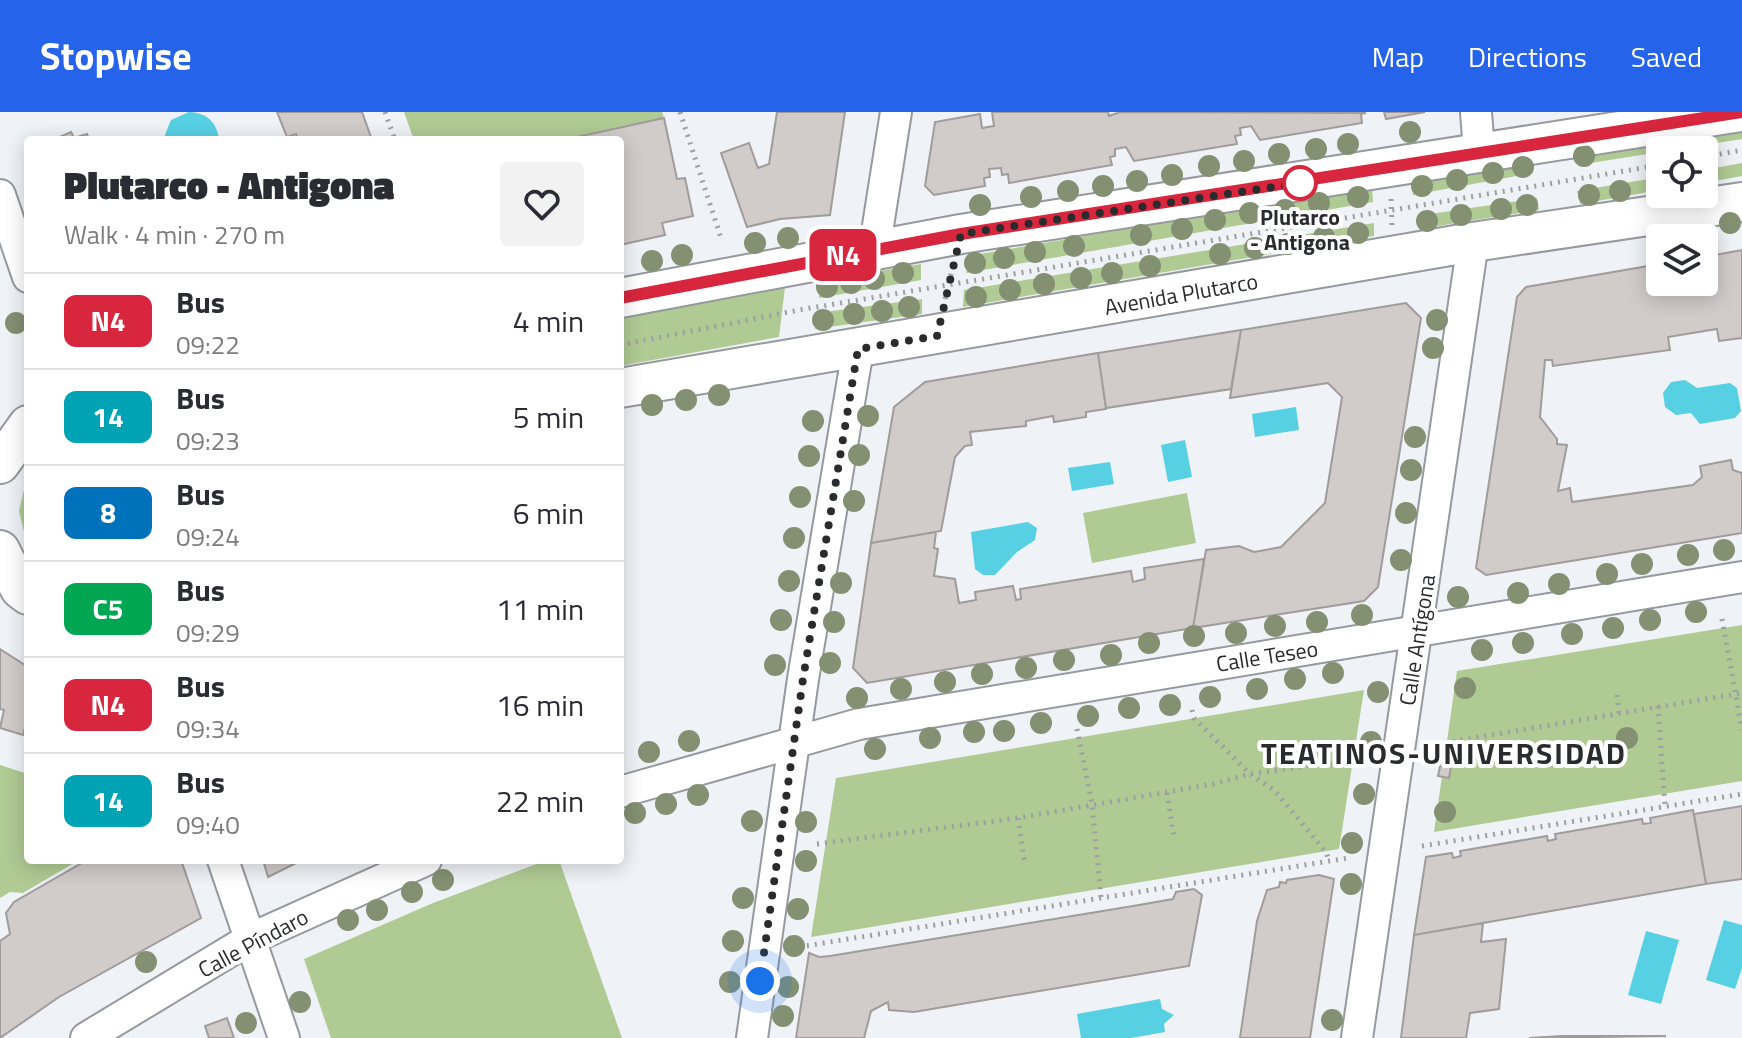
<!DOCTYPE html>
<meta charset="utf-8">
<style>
:root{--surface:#fff;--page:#f2f2f3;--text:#2b2b33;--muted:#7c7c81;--line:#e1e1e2;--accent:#2563eb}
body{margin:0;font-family:"Titillium Web",sans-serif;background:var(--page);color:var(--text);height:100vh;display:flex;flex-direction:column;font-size:30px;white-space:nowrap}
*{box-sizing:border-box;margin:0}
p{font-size:26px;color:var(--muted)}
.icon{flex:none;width:44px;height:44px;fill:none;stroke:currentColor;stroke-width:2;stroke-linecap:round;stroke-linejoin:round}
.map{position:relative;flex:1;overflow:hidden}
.side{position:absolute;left:24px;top:24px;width:600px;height:728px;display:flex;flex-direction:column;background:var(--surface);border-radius:8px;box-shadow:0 4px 20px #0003}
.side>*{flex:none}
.badge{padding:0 16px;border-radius:12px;font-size:28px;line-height:52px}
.controls{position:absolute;left:1646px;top:24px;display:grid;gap:16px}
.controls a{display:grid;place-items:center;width:72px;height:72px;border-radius:8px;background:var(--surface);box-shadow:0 4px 20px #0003;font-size:40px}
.you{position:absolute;width:40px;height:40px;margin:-20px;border:6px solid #fff;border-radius:50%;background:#1a73e8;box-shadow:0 0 0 12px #1a73e833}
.map>.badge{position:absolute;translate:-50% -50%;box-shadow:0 0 0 4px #fff}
.round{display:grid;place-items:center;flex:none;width:84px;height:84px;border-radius:8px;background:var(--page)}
.head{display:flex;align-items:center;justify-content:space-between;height:136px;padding:0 40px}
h1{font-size:38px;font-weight:800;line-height:60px}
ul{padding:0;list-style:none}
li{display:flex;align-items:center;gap:24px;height:96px;padding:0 40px;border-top:2px solid var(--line)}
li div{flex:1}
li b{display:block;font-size:30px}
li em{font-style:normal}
li .badge{min-width:88px;font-weight:700;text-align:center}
header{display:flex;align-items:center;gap:48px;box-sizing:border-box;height:112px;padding:0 40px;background:var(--accent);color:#fff}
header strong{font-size:38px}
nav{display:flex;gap:44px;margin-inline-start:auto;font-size:28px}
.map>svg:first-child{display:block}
.green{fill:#b0ca94}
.water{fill:#58d0e4}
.building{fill:#d1cbca;stroke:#a19c9b;stroke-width:2}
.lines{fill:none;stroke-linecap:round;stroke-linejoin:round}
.minor-casing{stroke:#96999d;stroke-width:34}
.major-casing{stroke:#96999d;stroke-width:42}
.path{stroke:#9d9fa2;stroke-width:5;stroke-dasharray:2 6;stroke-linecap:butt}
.minor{stroke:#fff;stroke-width:30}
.major{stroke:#fff;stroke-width:38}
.tree{fill:#839072}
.line-casing{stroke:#fff;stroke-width:18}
.line{stroke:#d7263d;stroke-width:12}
.walk{stroke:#2a2b2c;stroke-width:8;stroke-dasharray:0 14.4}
.stop-dot{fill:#fff;stroke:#d7263d;stroke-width:4}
.labels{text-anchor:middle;stroke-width:8;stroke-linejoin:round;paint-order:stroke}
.stop-label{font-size:22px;font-weight:bold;fill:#2a2b2c;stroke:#fff}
.street-label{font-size:22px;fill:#2a2b2c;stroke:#fff}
.district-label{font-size:30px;font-weight:bold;letter-spacing:2px;fill:#2a2b2c;stroke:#fff}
</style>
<header>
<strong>Stopwise</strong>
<nav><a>Map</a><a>Directions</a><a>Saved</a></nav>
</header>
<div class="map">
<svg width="1742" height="926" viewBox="0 0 1742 926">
<rect width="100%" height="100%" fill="#eff2f6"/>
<path class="green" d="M404,0H662L664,6L563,28H414Z
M1742,13V27L1578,53L1575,39Z
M1531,47L1533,61L1413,83L1411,69Z
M1742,51V64L1704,71V58Z
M1660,65V78L1580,92L1577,79Z
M1372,75L1373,90L966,161L968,144Z
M1537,86L1539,98L1419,117L1417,104Z
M1374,111V124L963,195L964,178Z
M921,152V168L819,186L821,169Z
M785,175L779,225L620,254V206Z
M922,187V202L815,217L817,201Z
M28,361V436L19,399Z
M1187,381L1196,431L1092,451L1083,401Z
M1742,513V669L1434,720L1457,559Z
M1364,578L1339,737L811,825L836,666Z
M0,653L28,662V748H73L74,751L23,781L10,780L0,786Z
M547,748H559L622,926H331L304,847L433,791Z"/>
<path class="water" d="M189,0C207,1 217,10 219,28H163L171,8Z
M1685,268L1697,276L1730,271L1737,276L1741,299L1735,306L1700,312L1691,301L1676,303L1665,295L1663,281L1671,270Z
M1296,295L1299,318L1255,325L1252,302Z
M1185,328L1192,365L1168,370L1161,333Z
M1110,350L1114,372L1072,379L1068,356Z
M1028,410L1037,416L1035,428L1017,440L995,463H983L975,457L971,420Z
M1724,808L1742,813V856L1735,877L1706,868Z
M1646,819L1679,828L1661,892L1628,883Z
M1160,887L1162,897L1174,903L1164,912L1165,920L1131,926H1081L1077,902Z"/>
<path class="building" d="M277,0H362L372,28H298L296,22L287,25Z
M777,0H845L830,103L780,107L747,115L721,41L749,31L758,56L769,52Z
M992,0H1108L1109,4L1120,0L1366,1L1361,2L1362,11L1260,28L1251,14L1240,16L1241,23L1235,24L1237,32L1134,49L1126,35L1115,37V44L1110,45L1112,53L1009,71L1008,62L1002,63L1001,56L989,57L990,65L984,66L985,74L934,83L925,74L935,10L980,2L982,16L994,14Z
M1384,0H1425L1386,7Z
M664,6L677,67L685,66L693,104L662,111L665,123L620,133V28H578L577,25Z
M71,20L74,26L87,22L89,28H53Z
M1742,138V226L1719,229L1717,217L1668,225L1670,238L1553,254L1552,248H1545L1540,305L1557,327V332L1567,333L1558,379L1570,376L1572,390L1693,373L1702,365L1700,354L1731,348L1733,358L1742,361V421L1486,463L1476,456L1517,185L1526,175L1660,152V170H1704V145Z
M1406,191L1421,206L1378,475L1364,489L1193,516L1206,438L1239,434L1254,440L1281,435L1325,391L1342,285L1328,271L1230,286L1241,218Z
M1241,218L1231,277L1106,296L1098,241Z
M1098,241L1106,297L1086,300V305L1054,310L1053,304L1026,309V314L970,320L972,333L965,334L955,345L941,419L871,431L894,295L925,270Z
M936,420L934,436L938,437L934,464L955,467L959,491L976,488L975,480L1013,474L1016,488L1021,487L1020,477L1131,459L1133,470L1145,467L1144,456L1204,447L1193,516L867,571L853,556L871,431Z
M0,537L28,555V606L23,623L0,616L4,598L0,597Z
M1443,641L1453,643L1449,666L1438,664Z
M1742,694V767L1706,772L1694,702Z
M1693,698L1706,772L1414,823L1426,745L1452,741L1453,746L1461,744L1460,739L1547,724L1548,729L1556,727L1555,722L1642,707L1643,712L1651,711L1650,706Z
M87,748H181L201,806L59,885L0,926V829L10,822L6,801L14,790Z
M263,748H302L268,765Z
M1319,763L1334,767L1310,926H1240L1257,809L1267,778L1279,775L1280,770L1286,771L1287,768Z
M1194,777L1202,783L1189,854L914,900L889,898L888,890L871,899L864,926H796L809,841L819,845L830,844L1133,794L1173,787L1176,780Z
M1483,811L1481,830L1506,827L1499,897L1470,901L1466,926H1401L1414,823Z
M227,906L234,926H209L205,914Z
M1562,924H1666L1529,926Z"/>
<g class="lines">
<g class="minor-casing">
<path id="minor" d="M1476,0L1479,40
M0,83L28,165
M874,139L896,0
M620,680L859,612L1742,465
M223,748L284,926
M86,926L250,827L426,748
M752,926L803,567L858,237
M1357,926L1473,130"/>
</g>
<g class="major-casing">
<path id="major" d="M620,186L961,122L1741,0
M620,276L1473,130L1742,90
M0,352L28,313
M0,438L20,477L28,483"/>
</g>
<path class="path" d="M385,0L395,28
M680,0L721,126
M1704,45L1742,38
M1391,87L1392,113
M945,187L953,154
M620,233L799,198L1660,53
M1722,507L1742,618
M1617,583L1619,602
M1658,594L1665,694
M1192,598L1194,606L1250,662L1274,678L1326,740L1329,749
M1077,617L1092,692L1101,786
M1437,632L1742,581
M1167,681L1174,725
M1018,706L1025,753
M817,732L1018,706L1213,672L1250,662L1321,652L1359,651
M1422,734L1742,682
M799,835L1348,746"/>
<use href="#minor" class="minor"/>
<use href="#major" class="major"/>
</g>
<g class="tree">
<circle cx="1410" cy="20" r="11"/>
<circle cx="1348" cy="32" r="11"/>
<circle cx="1316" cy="37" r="11"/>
<circle cx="1279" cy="42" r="11"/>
<circle cx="1584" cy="44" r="11"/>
<circle cx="1244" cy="49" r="11"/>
<circle cx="1209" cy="54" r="11"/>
<circle cx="1523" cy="55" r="11"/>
<circle cx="1493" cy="61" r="11"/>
<circle cx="1172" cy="63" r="11"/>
<circle cx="1457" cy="68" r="11"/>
<circle cx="1137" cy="69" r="11"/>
<circle cx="1103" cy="74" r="11"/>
<circle cx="1422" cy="74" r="11"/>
<circle cx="1068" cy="79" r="11"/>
<circle cx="1620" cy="79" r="11"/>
<circle cx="1589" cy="83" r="11"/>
<circle cx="1031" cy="85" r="11"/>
<circle cx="1358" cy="85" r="11"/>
<circle cx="1319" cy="91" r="11"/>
<circle cx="980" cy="93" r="11"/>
<circle cx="1527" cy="93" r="11"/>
<circle cx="1501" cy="97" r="11"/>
<circle cx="1285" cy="98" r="11"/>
<circle cx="1250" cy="101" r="11"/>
<circle cx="1461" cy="103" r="11"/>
<circle cx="1215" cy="108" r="11"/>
<circle cx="1427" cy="109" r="11"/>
<circle cx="1730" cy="111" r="11"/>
<circle cx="1182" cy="117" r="11"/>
<circle cx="1358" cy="121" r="11"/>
<circle cx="1141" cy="123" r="11"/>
<circle cx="1324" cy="125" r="11"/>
<circle cx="788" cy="126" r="11"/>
<circle cx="755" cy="131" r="11"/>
<circle cx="1288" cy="132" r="11"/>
<circle cx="1074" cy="134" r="11"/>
<circle cx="1255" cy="136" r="11"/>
<circle cx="1035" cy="140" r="11"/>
<circle cx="1220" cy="142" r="11"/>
<circle cx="682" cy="143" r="11"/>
<circle cx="1004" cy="146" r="11"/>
<circle cx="652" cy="149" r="11"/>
<circle cx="975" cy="151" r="11"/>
<circle cx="1150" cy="154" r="11"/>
<circle cx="903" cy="161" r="11"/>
<circle cx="1112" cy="161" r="11"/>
<circle cx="1081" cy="166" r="11"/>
<circle cx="874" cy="167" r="11"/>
<circle cx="851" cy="171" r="11"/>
<circle cx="1044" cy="172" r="11"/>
<circle cx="827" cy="175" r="11"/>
<circle cx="1010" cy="178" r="11"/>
<circle cx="976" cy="185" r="11"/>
<circle cx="909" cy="195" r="11"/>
<circle cx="882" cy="199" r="11"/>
<circle cx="854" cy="202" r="11"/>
<circle cx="823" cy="208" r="11"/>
<circle cx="1437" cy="208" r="11"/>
<circle cx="16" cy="211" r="11"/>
<circle cx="1433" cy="236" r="11"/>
<circle cx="719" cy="283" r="11"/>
<circle cx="686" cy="288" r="11"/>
<circle cx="652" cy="293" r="11"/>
<circle cx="868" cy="304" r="11"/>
<circle cx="813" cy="309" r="11"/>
<circle cx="1415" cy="325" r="11"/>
<circle cx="859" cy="343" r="11"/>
<circle cx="809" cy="344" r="11"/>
<circle cx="1411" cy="358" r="11"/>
<circle cx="800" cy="385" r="11"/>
<circle cx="854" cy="389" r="11"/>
<circle cx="1406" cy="401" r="11"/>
<circle cx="794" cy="426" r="11"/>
<circle cx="1724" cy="438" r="11"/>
<circle cx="1688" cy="443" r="11"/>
<circle cx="1401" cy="448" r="11"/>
<circle cx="1642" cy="452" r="11"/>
<circle cx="1607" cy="462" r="11"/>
<circle cx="789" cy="469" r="11"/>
<circle cx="841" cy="471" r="11"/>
<circle cx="1559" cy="472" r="11"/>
<circle cx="1518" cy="481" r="11"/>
<circle cx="1458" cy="485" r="11"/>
<circle cx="1696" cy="500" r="11"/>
<circle cx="1362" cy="503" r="11"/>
<circle cx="781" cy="508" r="11"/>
<circle cx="1650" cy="508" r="11"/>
<circle cx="834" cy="510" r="11"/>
<circle cx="1317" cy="510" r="11"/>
<circle cx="1275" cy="514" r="11"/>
<circle cx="1613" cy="516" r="11"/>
<circle cx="1236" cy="521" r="11"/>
<circle cx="1572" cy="522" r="11"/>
<circle cx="1194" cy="524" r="11"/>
<circle cx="1149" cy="531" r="11"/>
<circle cx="1523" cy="531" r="11"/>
<circle cx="1482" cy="538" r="11"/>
<circle cx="1111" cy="543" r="11"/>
<circle cx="1064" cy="548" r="11"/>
<circle cx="830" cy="551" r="11"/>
<circle cx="775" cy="553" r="11"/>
<circle cx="1026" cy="556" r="11"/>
<circle cx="1333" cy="561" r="11"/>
<circle cx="982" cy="562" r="11"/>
<circle cx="1295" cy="567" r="11"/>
<circle cx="945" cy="570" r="11"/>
<circle cx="1465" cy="576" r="11"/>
<circle cx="901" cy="577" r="11"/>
<circle cx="1257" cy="577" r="11"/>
<circle cx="1378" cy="580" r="11"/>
<circle cx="1210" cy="585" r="11"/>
<circle cx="857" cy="586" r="11"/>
<circle cx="1170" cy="593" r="11"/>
<circle cx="1129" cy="596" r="11"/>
<circle cx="1088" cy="604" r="11"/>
<circle cx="1041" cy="611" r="11"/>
<circle cx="1004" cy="619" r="11"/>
<circle cx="974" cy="620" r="11"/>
<circle cx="930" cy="626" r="11"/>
<circle cx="1627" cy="626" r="11"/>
<circle cx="689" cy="629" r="11"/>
<circle cx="1371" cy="630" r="11"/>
<circle cx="875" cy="637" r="11"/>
<circle cx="649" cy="640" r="11"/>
<circle cx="1364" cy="682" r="11"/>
<circle cx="698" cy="683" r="11"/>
<circle cx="666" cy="692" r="11"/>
<circle cx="1445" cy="700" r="11"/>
<circle cx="635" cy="701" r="11"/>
<circle cx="752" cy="709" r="11"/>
<circle cx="806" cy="710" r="11"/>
<circle cx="1352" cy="731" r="11"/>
<circle cx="806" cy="749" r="11"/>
<circle cx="443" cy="768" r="11"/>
<circle cx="1351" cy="772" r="11"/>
<circle cx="412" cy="780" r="11"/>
<circle cx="743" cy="786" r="11"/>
<circle cx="798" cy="797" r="11"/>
<circle cx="377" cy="798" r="11"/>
<circle cx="348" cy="808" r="11"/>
<circle cx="733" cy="829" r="11"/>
<circle cx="794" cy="834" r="11"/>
<circle cx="146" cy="850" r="11"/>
<circle cx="730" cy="870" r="11"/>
<circle cx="788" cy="875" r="11"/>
<circle cx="300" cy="890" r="11"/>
<circle cx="783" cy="904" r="11"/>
<circle cx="1332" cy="908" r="11"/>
<circle cx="246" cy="911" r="11"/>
</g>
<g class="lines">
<g class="line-casing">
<path id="line" d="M620,186L961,122L1742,0"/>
</g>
<use href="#line" class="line"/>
<path class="walk" d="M760,869L803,567L858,237L937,224L961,122L1300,71"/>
</g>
<circle class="stop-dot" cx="1300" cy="71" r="16"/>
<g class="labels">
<g class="stop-label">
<text x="1300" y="113">Plutarco<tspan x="1300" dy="25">- Antigona</tspan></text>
</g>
<g class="street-label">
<text transform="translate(1181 182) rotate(-10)" y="8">Avenida Plutarco</text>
<text transform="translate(1417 528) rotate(-81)" y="8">Calle Antígona</text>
<text transform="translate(1267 544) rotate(-9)" y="8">Calle Teseo</text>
<text transform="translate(253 831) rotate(-28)" y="8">Calle Píndaro</text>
</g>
<g class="district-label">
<text x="1444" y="652">TEATINOS-UNIVERSIDAD</text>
</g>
</g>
</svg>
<div class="controls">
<a><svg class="icon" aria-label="locate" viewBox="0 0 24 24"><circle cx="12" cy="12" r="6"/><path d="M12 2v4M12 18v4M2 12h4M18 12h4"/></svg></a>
<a><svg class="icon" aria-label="layers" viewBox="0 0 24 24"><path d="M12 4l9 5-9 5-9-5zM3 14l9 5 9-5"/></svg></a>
</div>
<div class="you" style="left:760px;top:869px"></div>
<b class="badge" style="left:843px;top:143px;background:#d7263d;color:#fff">N4</b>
<section class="side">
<div class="head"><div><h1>Plutarco - Antigona</h1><p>Walk · 4 min · 270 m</p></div><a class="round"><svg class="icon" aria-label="heart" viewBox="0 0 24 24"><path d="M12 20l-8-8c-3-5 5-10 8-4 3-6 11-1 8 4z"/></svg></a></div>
<ul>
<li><span class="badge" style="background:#d7263d;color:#fff">N4</span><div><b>Bus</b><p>09:22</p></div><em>4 min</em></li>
<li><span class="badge" style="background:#00a3b4;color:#fff">14</span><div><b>Bus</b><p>09:23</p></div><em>5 min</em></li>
<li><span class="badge" style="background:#0072bc;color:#fff">8</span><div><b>Bus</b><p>09:24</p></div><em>6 min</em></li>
<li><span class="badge" style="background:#00a651;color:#fff">C5</span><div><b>Bus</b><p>09:29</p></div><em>11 min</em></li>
<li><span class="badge" style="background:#d7263d;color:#fff">N4</span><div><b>Bus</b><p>09:34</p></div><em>16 min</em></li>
<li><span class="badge" style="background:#00a3b4;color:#fff">14</span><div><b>Bus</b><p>09:40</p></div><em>22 min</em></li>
</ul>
</section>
</div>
